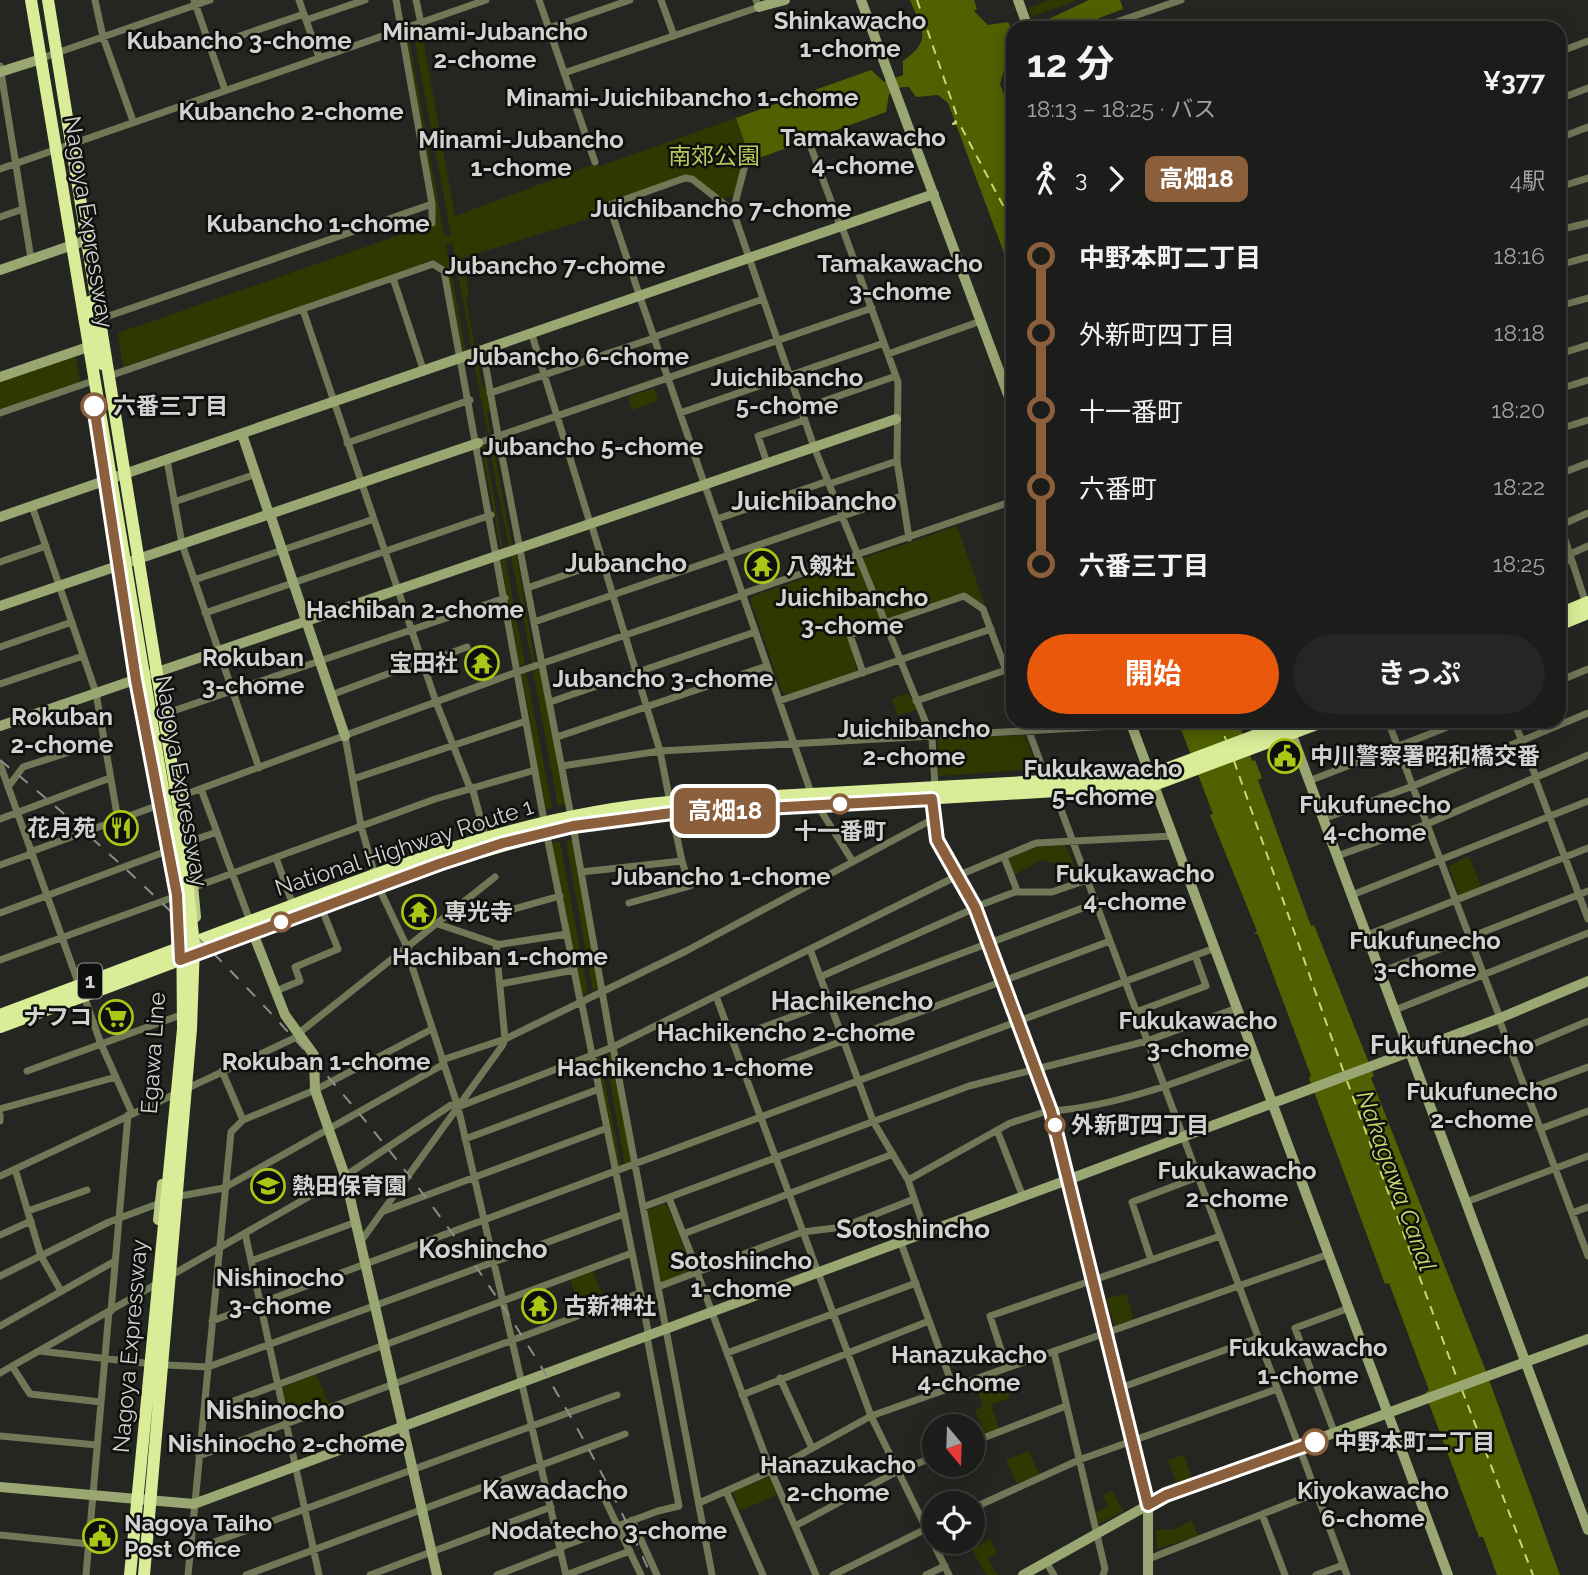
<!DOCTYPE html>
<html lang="ja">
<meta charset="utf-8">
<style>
:root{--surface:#1c1c1a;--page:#252523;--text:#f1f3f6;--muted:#a0a1a2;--line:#3a3a39;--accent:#ea580c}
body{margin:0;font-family:Raleway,"Noto Sans JP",sans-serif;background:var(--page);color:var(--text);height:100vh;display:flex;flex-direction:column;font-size:26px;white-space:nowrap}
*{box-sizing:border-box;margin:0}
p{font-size:23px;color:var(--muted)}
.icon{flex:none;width:38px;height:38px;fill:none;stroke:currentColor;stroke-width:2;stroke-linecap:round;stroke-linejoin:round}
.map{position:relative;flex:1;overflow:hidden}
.drawer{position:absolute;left:1006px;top:21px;width:560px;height:707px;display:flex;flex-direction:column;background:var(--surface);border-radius:21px;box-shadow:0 4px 18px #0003,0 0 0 2px var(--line)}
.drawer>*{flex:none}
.badge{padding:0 14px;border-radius:10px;font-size:24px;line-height:46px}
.needle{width:46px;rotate:161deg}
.fabs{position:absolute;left:922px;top:1414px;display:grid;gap:14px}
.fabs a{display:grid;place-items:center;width:63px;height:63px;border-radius:50%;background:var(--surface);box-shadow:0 4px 18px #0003,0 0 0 2px var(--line);font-size:35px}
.map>.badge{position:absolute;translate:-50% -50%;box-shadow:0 0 0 4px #fff}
.legs{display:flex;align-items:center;gap:10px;height:77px;padding:0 21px;font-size:23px}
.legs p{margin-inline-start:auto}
.head{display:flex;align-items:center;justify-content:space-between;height:119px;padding:0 21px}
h1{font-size:38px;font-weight:700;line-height:52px}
.cta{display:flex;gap:14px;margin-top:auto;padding:14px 21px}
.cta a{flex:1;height:80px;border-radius:42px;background:var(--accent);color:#fff;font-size:28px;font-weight:700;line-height:80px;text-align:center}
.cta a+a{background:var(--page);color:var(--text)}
ul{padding:0 21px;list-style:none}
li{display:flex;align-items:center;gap:24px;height:77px;font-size:26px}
li i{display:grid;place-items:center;width:10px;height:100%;margin:0 9px;background:currentColor}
li i::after{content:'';width:18px;height:18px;margin:-9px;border:5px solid;border-radius:50%;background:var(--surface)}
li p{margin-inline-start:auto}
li:first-child i{background:linear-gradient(#0000 50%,currentColor 0)}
li:last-child i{background:linear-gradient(currentColor 50%,#0000 0)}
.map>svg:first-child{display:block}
.green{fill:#2f3800}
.water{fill:#516000}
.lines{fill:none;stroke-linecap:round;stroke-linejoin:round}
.ferry{stroke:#c4dc6d;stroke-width:2;stroke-dasharray:9 7;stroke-linecap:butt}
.street{stroke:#707857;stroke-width:7}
.secondary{stroke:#9aa772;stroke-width:10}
.primary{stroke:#bbcc86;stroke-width:10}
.highway{stroke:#d9ed98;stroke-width:12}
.rail{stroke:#8c8d8a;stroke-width:2;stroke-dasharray:12 12;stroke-linecap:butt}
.highway-bridge{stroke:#d9ed98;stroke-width:12}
.line-1-casing{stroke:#fff;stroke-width:16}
.line-1{stroke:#8b5e3c;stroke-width:10}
.stop-1-dot{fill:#fff;stroke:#8b5e3c;stroke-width:3.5}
.labels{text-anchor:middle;stroke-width:5;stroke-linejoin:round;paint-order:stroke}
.shield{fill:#0f0f0d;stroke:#989896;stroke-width:2}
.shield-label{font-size:21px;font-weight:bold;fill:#d2d3d0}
.park-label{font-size:23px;fill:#b5cc5d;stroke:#0f0f0d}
.street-label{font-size:23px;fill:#d2d3d0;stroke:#0f0f0d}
.stop-label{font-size:23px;font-weight:bold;fill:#d2d3d0;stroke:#0f0f0d;text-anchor:start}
.poi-label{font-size:23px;font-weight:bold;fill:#d2d3d0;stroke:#0f0f0d;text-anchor:start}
.neighbourhood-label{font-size:24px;font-weight:bold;fill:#d2d3d0;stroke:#0f0f0d}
.water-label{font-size:24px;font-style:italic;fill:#c4dc6d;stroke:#0f0f0d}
.quarter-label{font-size:26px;font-weight:bold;fill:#d2d3d0;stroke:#0f0f0d}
</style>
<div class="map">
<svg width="1588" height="1575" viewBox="0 0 1588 1575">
<rect width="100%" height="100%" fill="#252622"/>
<path class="green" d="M1049,0H1078L1032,17L1028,8Z
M421,28L455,216L591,165L600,166L736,118L751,161L741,165L734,196L723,199L684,176L606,203L607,213L463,258L469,296L466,298L475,348L472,350L452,243L446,245L466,352L462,348L447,268L434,261L123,367L118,333L437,222L404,36L408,33L444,236L451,235L413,31Z
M71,356L76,358L80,381L78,383L0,410V380Z
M477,357L482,387H487L491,410L487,412L490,433H488L473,358Z
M654,388L658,401L632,410L628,397Z
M492,441L512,545L509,546L488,442Z
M484,444L503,548L501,549L481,447Z
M957,526L985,606L965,593L848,633L857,671L787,695L782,692L751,601L753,596Z
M516,554L535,662L532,663L511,556Z
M505,558L525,665L520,666L501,561Z
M533,670H540L566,804L558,806Z
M526,672L552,807L545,809L522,674Z
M908,693L917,709L898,716L892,699Z
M1025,735L1037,769L939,776L938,739Z
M573,840L599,987L593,991L566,841Z
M560,842L588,993L581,996L551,843Z
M1066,845L1080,880L1077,881L1066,866L1041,860L1014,875L1007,859L1036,847Z
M1469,856L1482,889L1459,896L1449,866Z
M610,1054L613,1059L631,1161L625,1165L605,1055Z
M600,1057L621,1166H616L595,1060Z
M666,1203L693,1269L663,1282L660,1281L646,1211Z
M593,1270L605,1303L582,1311L570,1279Z
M1126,1294L1134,1320L1115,1327L1106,1298Z
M316,1374L330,1405L288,1418L282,1388Z
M1001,1374L1010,1398L991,1405L999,1429L985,1435L975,1410L983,1407L975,1383Z
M1029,1451L1039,1474L1017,1484L1006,1460Z
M1184,1455L1192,1478L1177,1484L1168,1460Z
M767,1477L770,1478L777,1495L739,1511L733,1492Z
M1112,1491L1123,1511L1099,1524L1095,1513L1108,1506L1102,1495Z
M1192,1520L1198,1536L1157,1549L1156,1530L1176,1529Z
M990,1539L997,1553L988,1558L997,1575H986L972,1549Z"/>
<path class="water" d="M910,0H974L977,9L974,11L988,25L1008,22L1013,32V62L1004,70L1000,84L1013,118V277L948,103L938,95L916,97L909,87H902L889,94L886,112L751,161L736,118L871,70L884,82L903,75V61C933,40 922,30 910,0Z
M1089,0H1120L1123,9L1073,28H1039L1049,19Z
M1178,721H1238L1252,761L1255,760L1262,778L1258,780L1311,926L1314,925L1374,1076L1371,1078L1485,1369L1560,1575H1497L1483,1537H1479L1425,1393L1429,1390L1389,1283L1385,1284L1309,1078L1311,1076L1258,934H1254L1257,931L1210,815L1213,814Z"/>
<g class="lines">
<path class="ferry" d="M917,0L958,119L953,124L959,123L1013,224
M1219,721L1226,740
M1234,761L1344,1073
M1347,1081L1458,1381
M1462,1390L1533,1575"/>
<path class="street" d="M95,0L103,37L133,121
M194,0L225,90
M299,0L319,57
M396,0L432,204V223
M416,0L421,23
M539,0L595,162
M661,0L674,36
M306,20L365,0
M549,28L630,0
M1099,28L1181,0
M210,46L304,14
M1559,52L1588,41
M39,59L210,0
M0,66L31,259
M564,73L759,7L756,0
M1559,99L1588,88
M1559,138L1588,127
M809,142L841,228
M0,169L486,0
M1559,187L1588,178
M733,211L745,165
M0,217L23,209
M842,227L898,382L897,461L909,538
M1559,230L1588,223
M1559,265L1588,257
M393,278L424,372
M640,297L609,205L685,178L692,179L733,211L814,447L932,738L935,786
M640,297L811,793
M1559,306L1588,298
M303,310L436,702L470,788
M103,318L432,204
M532,335L590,523
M654,337L763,299
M483,351L498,435
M888,354L981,321
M1559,354L1588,345
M112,375L433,264L444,271L544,821L580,1000
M1559,389L1588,380
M490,393L654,338
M801,409L896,376
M0,413L90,382
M680,413L884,343
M1559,429L1588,420
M498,435L571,816
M347,443L470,400
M478,443L872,308
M167,460L182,544L259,768
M767,463L758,436L805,420
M1559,474L1588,463
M829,484L897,461
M174,502L256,474
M32,506L96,693L118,820
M717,519L828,481
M1559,521L1586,604
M591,523L660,751L670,802
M1559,526L1588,513
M1568,555L1588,546
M0,562L46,546
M1559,564L1570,560
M194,580L374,519
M527,588L603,562
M742,594L1013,501
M205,613L491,515
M534,622L901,496
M0,647L72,622
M423,663L467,647
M863,673L850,635L964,596L983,609L1013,689
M1559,681L1588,669
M0,684L83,656
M331,695L422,661
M779,701L991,629
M916,701L1006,670
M550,702L755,632
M167,713L505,598
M1025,721L1047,780
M1388,721L1500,1018
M1514,721L1536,777
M345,736L361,826L378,886L408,949
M557,737L767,666
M0,764L79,985
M562,766L660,751L1132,725
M1535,778L1588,919
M353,779L526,721
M1309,781L1463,721
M8,787L23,767L104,741
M472,787L485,836
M201,789L250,921
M1054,791L1347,1575
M181,796L517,672L743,595
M818,806L853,862
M672,814L682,861
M0,819L110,778
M1323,819L1413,786L1588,713
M573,826L612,1048
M188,842L217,832
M30,852L159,805
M1337,856L1427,824L1588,755
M1004,857L1016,888L1015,892
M276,858L293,905
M0,865L31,854
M581,872L682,861L690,886L629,903
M195,887L435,799L535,770
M1352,895L1588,801
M975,907L1015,892H1052L1087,880
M507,911L560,896
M0,913L167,851
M438,924L497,944
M1367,935L1588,848
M810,949L873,1121L908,1180L926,1234
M407,951L458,1107L566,1575
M0,960L177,896
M1381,972L1588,891
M820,977L975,908
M500,984L574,970
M276,991L300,981L295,967L338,949L321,907
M84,996L101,1044L132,1113
M716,996L871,1416L949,1575
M581,1000L649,1336
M1395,1010L1588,933
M1136,1012L1206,986L1195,955
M1499,1019L1588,1256
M299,1033L495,877
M732,1039L1096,903
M613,1047L712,1575
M1512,1053L1588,1021
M442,1060L505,1039L686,951L933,819
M27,1071L178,1016
M222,1071L243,1120
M746,1077L1110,941
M1526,1090L1588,1067
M0,1109L116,1077
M1051,1111C1121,1106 1189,1078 1254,1053
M0,1115V1121
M1540,1129L1588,1111
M997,1130L1023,1197
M465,1139L599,1089
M15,1169L41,1256L61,1291
M0,1176L301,1035
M908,1180L1010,1123L1051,1110
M180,1196L224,1188L444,1064
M669,1198L698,1272
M1466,1202L1588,1156
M643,1207L969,1086L1147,1041L1237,1008
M28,1211L87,1190
M384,1211L607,1128
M1572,1213L1588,1207
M802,1232L843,1227L914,1199
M245,1233L319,1575
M683,1234L893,1154
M0,1235L31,1221
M361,1241L502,1046L505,1039L496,945L567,934
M901,1243L953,1387
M1151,1260L1132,1202L1198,1177
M251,1261L356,1222
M697,1272L771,1471L816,1575
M0,1276L109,1222L160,1203
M170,1276L345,1176L451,1105L458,1107L613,1047L957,876L1036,843L1173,836
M658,1287L802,1232
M111,1311L128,1115
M212,1321L1215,948
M0,1326L115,1261
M39,1351L144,1363
M1054,1352L1105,1569L1103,1575
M727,1353L916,1283
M167,1365L208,1367L624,1214
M12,1366L30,1394L101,1402
M1007,1368L990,1316L1220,1236
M0,1373L160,1282
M780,1378L812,1448
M1120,1388L1258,1338
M742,1395L929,1321
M204,1412L632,1253
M1335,1434L1295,1328L1349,1308
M0,1436L97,1445
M973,1442L1066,1406
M199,1456L640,1293
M599,1487L641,1575
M726,1491L763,1575
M699,1503L771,1471L871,1416L1329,1254
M973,1508L1079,1460L1277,1389
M1262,1514L1285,1575
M632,1520L657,1575
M795,1526L898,1471L934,1457
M0,1535L89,1544
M561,1547L658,1511L679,1506L647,1337
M190,1551L617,1395
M1151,1558L1316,1493
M1046,1562L1054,1575
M86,1575L109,1311
M188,1575L231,1132L243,1120L315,1090L432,1029
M246,1575L625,1434
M370,1575L551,1507
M497,1575L561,1550
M566,1575L630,1551
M833,1575L934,1525
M926,1575L945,1566
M1316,1575L1343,1565"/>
<path class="secondary" d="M861,0L1013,408
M1018,0L1028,28
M759,7L785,0
M0,72L38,60
M0,270L90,239
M0,377L85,348
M242,434L269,514
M270,514L345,736
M0,517L934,194
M0,606L478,443
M1130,721L1448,1575
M0,726L896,419
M1289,727L1588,1530
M933,793V824L937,840L975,907L1051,1111L1070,1179L1148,1505V1575
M253,933L285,1015L314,1055L315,1090L345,1176L437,1575
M0,1487L194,1504L1070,1179L1500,1018L1588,981
M1023,1575L1166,1495L1588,1339"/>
<path class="primary" d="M121,570L167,848
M190,853L196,917
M158,1220L162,1184"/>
<path class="highway" d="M89,302L102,364
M1559,614L1588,602
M1559,625L1588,613
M0,1015C98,978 195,942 293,905C416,859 537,813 670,802L1150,775L1294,721
M0,1027C93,993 185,958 278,923C393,880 506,838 627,817L1154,785L1325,721"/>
<path class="rail" d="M0,760C269,980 508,1255 651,1575"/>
<path class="highway-bridge" d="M31,0L182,902L183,1029L130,1575
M48,0L180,816L194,945L191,1029L144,1575"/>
</g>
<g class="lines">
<g class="line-1-casing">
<path id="line-1" d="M94,406L136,680L177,895L180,960L439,864L503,843L573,826L672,813L932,799L937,840L975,907L1051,1111L1148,1505L1166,1495L1315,1442"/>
</g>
<use href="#line-1" class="line-1"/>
</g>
<defs>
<g id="temple-ring" transform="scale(1.75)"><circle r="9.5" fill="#0f0f0d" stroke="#abc716" stroke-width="1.5"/><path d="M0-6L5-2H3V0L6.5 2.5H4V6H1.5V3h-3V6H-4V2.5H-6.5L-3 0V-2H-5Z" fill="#abc716"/></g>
<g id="civic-ring" transform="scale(1.75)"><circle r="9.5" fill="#0f0f0d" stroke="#abc716" stroke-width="1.5"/><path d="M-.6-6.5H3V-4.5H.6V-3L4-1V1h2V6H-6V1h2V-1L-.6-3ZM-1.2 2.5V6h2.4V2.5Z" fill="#abc716"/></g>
<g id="restaurant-ring" transform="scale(1.75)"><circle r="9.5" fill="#0f0f0d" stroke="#abc716" stroke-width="1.5"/><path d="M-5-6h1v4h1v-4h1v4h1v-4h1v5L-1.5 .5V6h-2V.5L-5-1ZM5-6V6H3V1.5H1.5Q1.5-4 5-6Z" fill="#abc716"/></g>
<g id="supermarket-ring" transform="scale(1.75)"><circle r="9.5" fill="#0f0f0d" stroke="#abc716" stroke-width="1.5"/><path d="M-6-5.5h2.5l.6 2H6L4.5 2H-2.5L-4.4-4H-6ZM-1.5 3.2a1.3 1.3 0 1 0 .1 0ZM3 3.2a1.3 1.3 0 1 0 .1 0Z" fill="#abc716"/></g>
<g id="school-ring" transform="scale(1.75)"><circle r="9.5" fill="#0f0f0d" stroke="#abc716" stroke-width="1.5"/><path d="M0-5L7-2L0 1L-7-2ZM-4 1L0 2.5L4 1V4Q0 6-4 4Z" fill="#abc716"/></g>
</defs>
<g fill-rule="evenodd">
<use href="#temple-ring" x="762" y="566"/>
<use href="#temple-ring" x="482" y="663"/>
<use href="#civic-ring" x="1285" y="756"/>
<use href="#restaurant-ring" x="121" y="828"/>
<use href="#temple-ring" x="419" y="912"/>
<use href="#supermarket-ring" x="116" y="1017"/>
<use href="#school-ring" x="268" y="1186"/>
<use href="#temple-ring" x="539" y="1306"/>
<use href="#civic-ring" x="100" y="1536"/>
</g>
<g class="stop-1-dot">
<circle cx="94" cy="406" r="12"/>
<circle cx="840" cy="804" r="9"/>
<circle cx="281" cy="922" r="9"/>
<circle cx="1055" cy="1125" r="9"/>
<circle cx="1315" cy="1442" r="12"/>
</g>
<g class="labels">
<rect class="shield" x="78" y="963.5" width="24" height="35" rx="5"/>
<g class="shield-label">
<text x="90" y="988">1</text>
</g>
<g class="park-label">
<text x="714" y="164">南郊公園</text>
</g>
<g class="street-label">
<text transform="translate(89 222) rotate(81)" y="8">Nagoya Expressway</text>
<text transform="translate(182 781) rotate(80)" y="8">Nagoya Expressway</text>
<text transform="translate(404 847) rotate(-18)" y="8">National Highway Route 1</text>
<text transform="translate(153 1053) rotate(-86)" y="8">Egawa Line</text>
<text transform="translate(130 1346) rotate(-85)" y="8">Nagoya Expressway</text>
</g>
<g class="stop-label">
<text x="113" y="414">六番三丁目</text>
<text x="840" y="839" text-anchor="middle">十一番町</text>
<text x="1071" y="1133">外新町四丁目</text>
<text x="1334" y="1450">中野本町二丁目</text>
</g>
<g class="poi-label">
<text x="786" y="574">八剱社</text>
<text x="458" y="671" text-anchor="end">宝田社</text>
<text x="1310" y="764">中川警察署昭和橋交番</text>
<text x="96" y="836" text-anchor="end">花月苑</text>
<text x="444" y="920">専光寺</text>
<text x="92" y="1025" text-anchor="end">ナフコ</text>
<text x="292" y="1194">熱田保育園</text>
<text x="564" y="1314">古新神社</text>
<text x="124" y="1531">Nagoya Taiho<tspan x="124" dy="26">Post Office</tspan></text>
</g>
<g class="neighbourhood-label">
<text x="850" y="29">Shinkawacho<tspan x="850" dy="28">1-chome</tspan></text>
<text x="485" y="40">Minami-Jubancho<tspan x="485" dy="28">2-chome</tspan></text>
<text x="239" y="49">Kubancho 3-chome</text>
<text x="682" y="106">Minami-Juichibancho 1-chome</text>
<text x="291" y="120">Kubancho 2-chome</text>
<text x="863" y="146">Tamakawacho<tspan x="863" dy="28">4-chome</tspan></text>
<text x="521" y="148">Minami-Jubancho<tspan x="521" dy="28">1-chome</tspan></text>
<text x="721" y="217">Juichibancho 7-chome</text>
<text x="318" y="232">Kubancho 1-chome</text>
<text x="900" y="272">Tamakawacho<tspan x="900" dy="28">3-chome</tspan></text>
<text x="555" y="274">Jubancho 7-chome</text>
<text x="578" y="365">Jubancho 6-chome</text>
<text x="787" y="386">Juichibancho<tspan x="787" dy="28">5-chome</tspan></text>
<text x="593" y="455">Jubancho 5-chome</text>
<text x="852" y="606">Juichibancho<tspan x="852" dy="28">3-chome</tspan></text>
<text x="415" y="618">Hachiban 2-chome</text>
<text x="253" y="666">Rokuban<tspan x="253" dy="28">3-chome</tspan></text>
<text x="663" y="687">Jubancho 3-chome</text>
<text x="62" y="725">Rokuban<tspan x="62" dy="28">2-chome</tspan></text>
<text x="914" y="737">Juichibancho<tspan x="914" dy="28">2-chome</tspan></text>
<text x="1103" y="777">Fukukawacho<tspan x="1103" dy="28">5-chome</tspan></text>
<text x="1375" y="813">Fukufunecho<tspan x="1375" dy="28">4-chome</tspan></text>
<text x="1135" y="882">Fukukawacho<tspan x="1135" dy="28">4-chome</tspan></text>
<text x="721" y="885">Jubancho 1-chome</text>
<text x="1425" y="949">Fukufunecho<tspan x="1425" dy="28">3-chome</tspan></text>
<text x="500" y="965">Hachiban 1-chome</text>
<text x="1198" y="1029">Fukukawacho<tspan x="1198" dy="28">3-chome</tspan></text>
<text x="786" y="1041">Hachikencho 2-chome</text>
<text x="326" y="1070">Rokuban 1-chome</text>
<text x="685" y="1076">Hachikencho 1-chome</text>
<text x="1482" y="1100">Fukufunecho<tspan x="1482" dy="28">2-chome</tspan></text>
<text x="1237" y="1179">Fukukawacho<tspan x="1237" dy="28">2-chome</tspan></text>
<text x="741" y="1269">Sotoshincho<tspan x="741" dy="28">1-chome</tspan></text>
<text x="280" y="1286">Nishinocho<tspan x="280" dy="28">3-chome</tspan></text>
<text x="1308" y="1356">Fukukawacho<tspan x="1308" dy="28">1-chome</tspan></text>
<text x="969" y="1363">Hanazukacho<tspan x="969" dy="28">4-chome</tspan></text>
<text x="286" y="1452">Nishinocho 2-chome</text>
<text x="838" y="1473">Hanazukacho<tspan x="838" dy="28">2-chome</tspan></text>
<text x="1373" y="1499">Kiyokawacho<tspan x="1373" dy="28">6-chome</tspan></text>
<text x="609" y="1539">Nodatecho 3-chome</text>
</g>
<g class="water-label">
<text transform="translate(1396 1181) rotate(70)" y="8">Nakagawa Canal</text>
</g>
<g class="quarter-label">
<text x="814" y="510">Juichibancho</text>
<text x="626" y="572">Jubancho</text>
<text x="852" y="1010">Hachikencho</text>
<text x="1452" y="1054">Fukufunecho</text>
<text x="913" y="1238">Sotoshincho</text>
<text x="483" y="1258">Koshincho</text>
<text x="275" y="1419">Nishinocho</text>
<text x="555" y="1499">Kawadacho</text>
</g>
</g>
</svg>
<div class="fabs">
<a><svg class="needle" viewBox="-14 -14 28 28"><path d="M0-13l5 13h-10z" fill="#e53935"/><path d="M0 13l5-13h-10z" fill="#a0a1a2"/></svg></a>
<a><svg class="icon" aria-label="locate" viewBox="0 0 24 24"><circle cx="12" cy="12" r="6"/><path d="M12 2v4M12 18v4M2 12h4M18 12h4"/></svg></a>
</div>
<b class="badge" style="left:725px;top:811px;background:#8b5e3c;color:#fff">高畑18</b>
<section class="drawer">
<div class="head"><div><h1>12 分</h1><p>18:13 – 18:25 · バス</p></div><b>¥377</b></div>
<div class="legs"><svg class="icon" aria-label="walk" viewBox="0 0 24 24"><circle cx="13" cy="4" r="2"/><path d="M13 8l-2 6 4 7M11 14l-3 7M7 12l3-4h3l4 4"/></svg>3<svg class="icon" aria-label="forward" viewBox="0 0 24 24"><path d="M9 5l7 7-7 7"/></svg><b class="badge" style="background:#8b5e3c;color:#fff">高畑18</b><p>4駅</p></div>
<ul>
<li><i style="color:#8b5e3c"></i><b>中野本町二丁目</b><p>18:16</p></li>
<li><i style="color:#8b5e3c"></i><span>外新町四丁目</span><p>18:18</p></li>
<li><i style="color:#8b5e3c"></i><span>十一番町</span><p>18:20</p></li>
<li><i style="color:#8b5e3c"></i><span>六番町</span><p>18:22</p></li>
<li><i style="color:#8b5e3c"></i><b>六番三丁目</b><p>18:25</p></li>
</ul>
<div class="cta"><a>開始</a><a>きっぷ</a></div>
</section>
</div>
